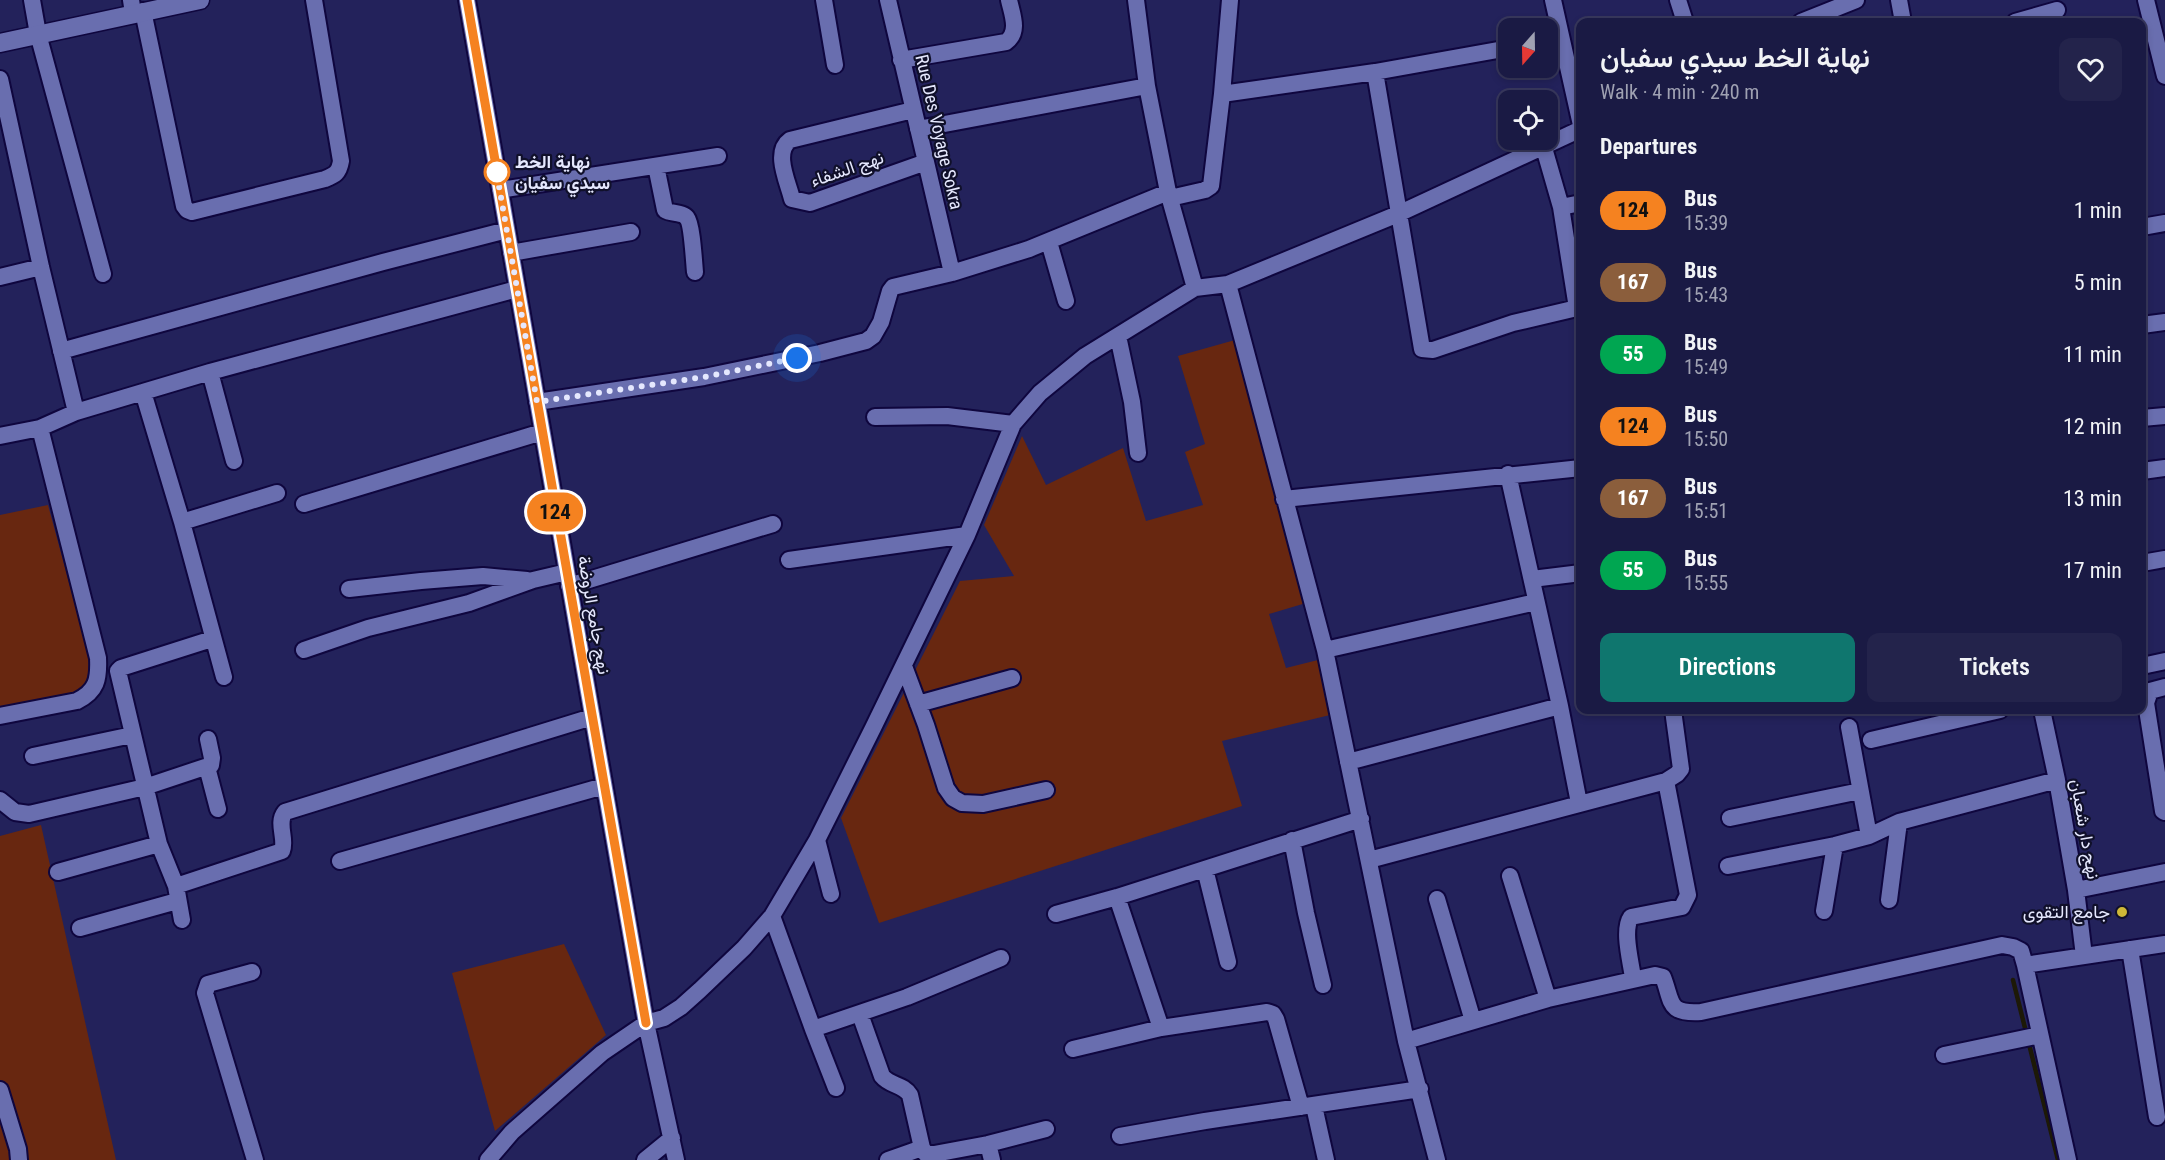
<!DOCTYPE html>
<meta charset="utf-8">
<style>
:root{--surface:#1a1a44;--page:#23234b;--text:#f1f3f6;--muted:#9fa1b2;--line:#38385d;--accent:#0f766e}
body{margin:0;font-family:"Roboto Condensed",Vazirmatn,sans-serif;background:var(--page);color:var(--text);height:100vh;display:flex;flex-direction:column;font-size:22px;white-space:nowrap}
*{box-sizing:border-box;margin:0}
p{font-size:20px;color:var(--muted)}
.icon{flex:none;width:33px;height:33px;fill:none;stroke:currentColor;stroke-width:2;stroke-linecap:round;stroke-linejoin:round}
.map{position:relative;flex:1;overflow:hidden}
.panel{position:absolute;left:1576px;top:18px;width:570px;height:696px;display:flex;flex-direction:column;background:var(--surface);border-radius:12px;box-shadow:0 3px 9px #0003,0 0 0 2px var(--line)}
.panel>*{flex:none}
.badge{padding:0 12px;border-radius:20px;font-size:21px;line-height:39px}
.needle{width:39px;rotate:200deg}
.tools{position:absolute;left:1498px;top:18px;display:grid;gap:12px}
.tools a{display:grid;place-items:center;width:60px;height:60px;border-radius:12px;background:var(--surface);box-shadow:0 3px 9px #0003,0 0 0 2px var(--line);font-size:30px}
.you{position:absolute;width:30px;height:30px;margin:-15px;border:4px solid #fff;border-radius:50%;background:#1a73e8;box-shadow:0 0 0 9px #1a73e833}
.map>.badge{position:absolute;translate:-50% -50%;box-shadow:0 0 0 3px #fff}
h2{padding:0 24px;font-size:22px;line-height:54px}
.round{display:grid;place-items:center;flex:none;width:63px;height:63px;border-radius:12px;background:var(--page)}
.head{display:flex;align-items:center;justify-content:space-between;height:102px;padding:0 24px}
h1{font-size:28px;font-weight:600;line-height:45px}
.primary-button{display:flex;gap:12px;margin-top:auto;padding:12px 24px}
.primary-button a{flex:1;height:69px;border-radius:12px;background:var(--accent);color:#fff;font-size:24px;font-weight:600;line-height:69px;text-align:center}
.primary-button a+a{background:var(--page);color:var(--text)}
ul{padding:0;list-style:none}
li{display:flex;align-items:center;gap:18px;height:72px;padding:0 24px}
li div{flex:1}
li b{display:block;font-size:22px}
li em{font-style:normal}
li .badge{min-width:66px;font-weight:700;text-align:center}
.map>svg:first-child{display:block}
.green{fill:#682710}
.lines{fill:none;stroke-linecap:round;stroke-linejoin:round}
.stream{stroke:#1d1907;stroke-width:4.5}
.street-casing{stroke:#0f063e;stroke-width:20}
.secondary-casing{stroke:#0f063e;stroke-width:21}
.street{stroke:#696eaf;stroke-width:16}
.secondary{stroke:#696eaf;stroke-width:18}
.line-casing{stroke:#fff;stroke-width:14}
.line{stroke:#f58220;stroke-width:9}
.walk{stroke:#e5e8fe;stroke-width:6;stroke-dasharray:0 10.8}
.stop-dot{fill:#fff;stroke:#f58220;stroke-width:3}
.poi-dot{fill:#ceb837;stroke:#10102a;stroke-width:2}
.labels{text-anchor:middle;stroke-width:4.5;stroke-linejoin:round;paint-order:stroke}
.street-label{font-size:18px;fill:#e5e8fe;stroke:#10102a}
.stop-label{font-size:18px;font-weight:bold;fill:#e5e8fe;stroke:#10102a;text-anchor:start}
.poi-label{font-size:18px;fill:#e5e8fe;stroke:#10102a;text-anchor:end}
</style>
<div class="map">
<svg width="2165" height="1160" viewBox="0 0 2165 1160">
<rect width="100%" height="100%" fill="#23225b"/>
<path class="green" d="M1235,340L1306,603L1269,614L1286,668L1318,660L1330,715L1222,741L1242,806L879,923L841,818L960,581L1014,576L984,525L1022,436L1046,485L1123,448L1146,521L1203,505L1185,452L1205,444L1178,356Z
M48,505L90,660C89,667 88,678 85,683C71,703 22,706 0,710V515Z
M41,825L116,1160H0V836Z
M564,944L606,1035L495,1131L452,973Z"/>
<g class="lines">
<path class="stream" d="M2013,980L2058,1160"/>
<g class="street-casing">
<path id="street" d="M32,0L38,34L103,274
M131,0L133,13
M467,0L646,1023L676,1160
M824,0L835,65
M888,0L952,273
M1136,0L1147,86L1168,192L1195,288
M1553,0L1581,125
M1678,0L1685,22
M1899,0L1903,22
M2146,0L2165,76
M143,11L184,206L187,210L192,212L325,179C335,175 339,173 341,161L314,0
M1801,22L1856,0
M2015,22L2057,10
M901,60L1006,42C1020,32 1012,14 1009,0
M1375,72L1422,349L1433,350L1513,323L1577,308
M0,79L41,267L76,412
M1222,94L1375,72L1509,48
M913,110L790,140C773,152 788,182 792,199L810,203L926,162
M918,129L1147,86
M1544,148L1561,207L1577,308H1581
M656,166L665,210C671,214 683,212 687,218C692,224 694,262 695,272
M500,190L718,156
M1170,198L1205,190L1211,186L1222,94L1230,0
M1561,207L1581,203
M2142,227L2165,223
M1049,242L1066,301
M511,253L631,232
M0,277L41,267
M1228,284L1325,650L1406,1041L1437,1160
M2142,325L2165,322
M1118,336L1132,402L1138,453
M61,351L383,262L507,230
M210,372L234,461
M143,392L182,522L224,677
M537,402L704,377L820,353L866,341L873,336L881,322L890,291L893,287L952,273L1029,249L1168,192
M875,417L947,416L1013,424
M2142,418L2165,416
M0,436L40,428L76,412L210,372L517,289
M2142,471L2165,468
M1508,474L1560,706L1579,803
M1284,499L1581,468
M304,504L542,432
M182,522L277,493
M789,560L967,535
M2142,563L2165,559
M1532,579L1581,573
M569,586L773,524
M349,589L421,581L483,576L527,580
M304,650L368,628L469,603L533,580L567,572
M1325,650L1536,602
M904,666L926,725L946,788L953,798L962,803L983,804L1046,790
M2142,666L2165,661
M2165,687L2150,691L2146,703L2163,811L2165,812
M918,704L1012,678
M2042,710L2057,780L2076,890L2084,956
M0,716L77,701C97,691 99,679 98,658L40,428
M1849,727L1869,836
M1871,740L2000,710
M33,756L132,735
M1348,762L1560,706
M207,767L218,809
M0,800L15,812L29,814L145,787L211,765L212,758L208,739
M1730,818L1860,791
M817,840L831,894
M1292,840L1306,913L1323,985
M1369,860L1666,781L1677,774L1681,769L1673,710
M340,861L604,786
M1728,866L1835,845L1869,836L1899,822L2057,780
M1205,869L1228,962
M58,872L159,844
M1510,876L1548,999
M176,886L282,851C287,839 276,823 285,812L592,717
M2076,890L2165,872
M1117,897L1161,1028
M1437,899L1473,1021
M1889,900L1899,822
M1824,911L1835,845
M1056,914L1117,897L1361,819
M772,916L813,1029L907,997L1001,958
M182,920L176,886L159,844L118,671L121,668L212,639
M80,928L177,901
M2130,949L2157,1117
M2025,965L2165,944
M252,972L208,984L205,993L255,1160
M1633,978C1631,962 1622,930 1631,917L1682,907L1688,895L1666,781
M860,1014L882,1076C890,1086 903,1084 910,1095L922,1148
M813,1029L836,1088
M1406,1041L1548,999L1655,975L1663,977C1673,1003 1667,1014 1701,1012L2002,945L2013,947L2021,951L2025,965L2068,1160
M1073,1049L1161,1028L1267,1012L1273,1014L1276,1019L1301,1107
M1944,1055L2040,1035
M0,1090L18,1149L19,1160
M1314,1106L1326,1160
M1120,1136L1205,1121L1420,1089
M988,1144L992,1160
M488,1160L512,1132L602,1053L646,1023L664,1018L681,1007L700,990L744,948L772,916L817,840L873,728L967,535L1013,424L1040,393L1085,356L1195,288L1228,284L1398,214L1581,129
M645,1160L672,1138
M888,1160L922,1148L926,1154H934L988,1144L1046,1129"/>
</g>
<g class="secondary-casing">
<path id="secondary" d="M0,43L200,0"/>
</g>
<use href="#street" class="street"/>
<use href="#secondary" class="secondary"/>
</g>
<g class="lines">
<g class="line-casing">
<path id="line" d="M467,0L646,1023"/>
</g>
<use href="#line" class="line"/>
<path class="walk" d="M497,172L496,169L537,402L704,377L797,358"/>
</g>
<circle class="stop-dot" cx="497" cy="172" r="12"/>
<circle class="poi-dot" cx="2122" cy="912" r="6"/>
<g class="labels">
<g class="street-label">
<text transform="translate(939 132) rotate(77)" y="6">Rue Des Voyage Sokra</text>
<text transform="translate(847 169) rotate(-19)" y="6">نهج الشفاء</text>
<text transform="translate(594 615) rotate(80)" y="6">نهج جامع الروضة</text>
<text transform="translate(2085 829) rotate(80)" y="6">نهج دار شعبان</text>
</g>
<g class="stop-label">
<text x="515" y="168">نهاية الخط<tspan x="515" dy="21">سيدي سفيان</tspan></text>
</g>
<g class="poi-label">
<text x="2110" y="918">جامع التقوى</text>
</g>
</g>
</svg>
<div class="tools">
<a><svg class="needle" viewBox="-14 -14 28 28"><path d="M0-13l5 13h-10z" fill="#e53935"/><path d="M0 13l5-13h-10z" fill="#9fa1b2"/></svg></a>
<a><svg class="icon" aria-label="locate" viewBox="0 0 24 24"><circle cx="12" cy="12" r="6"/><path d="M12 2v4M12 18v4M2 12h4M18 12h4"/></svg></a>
</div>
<div class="you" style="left:797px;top:358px"></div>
<b class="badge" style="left:555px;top:512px;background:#f58220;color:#111">124</b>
<section class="panel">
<div class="head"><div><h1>نهاية الخط سيدي سفيان</h1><p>Walk · 4 min · 240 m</p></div><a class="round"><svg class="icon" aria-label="heart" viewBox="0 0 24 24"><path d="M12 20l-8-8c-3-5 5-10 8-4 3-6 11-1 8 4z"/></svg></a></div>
<h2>Departures</h2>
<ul>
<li><span class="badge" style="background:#f58220;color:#111">124</span><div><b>Bus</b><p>15:39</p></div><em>1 min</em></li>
<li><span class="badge" style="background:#8b5e3c;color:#fff">167</span><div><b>Bus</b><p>15:43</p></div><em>5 min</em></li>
<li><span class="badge" style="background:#00a651;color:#fff">55</span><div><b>Bus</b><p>15:49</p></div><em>11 min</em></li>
<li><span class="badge" style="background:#f58220;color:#111">124</span><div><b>Bus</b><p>15:50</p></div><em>12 min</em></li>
<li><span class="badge" style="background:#8b5e3c;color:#fff">167</span><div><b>Bus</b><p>15:51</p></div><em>13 min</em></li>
<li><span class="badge" style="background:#00a651;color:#fff">55</span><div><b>Bus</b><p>15:55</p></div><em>17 min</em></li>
</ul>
<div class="primary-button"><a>Directions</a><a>Tickets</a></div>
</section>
</div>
